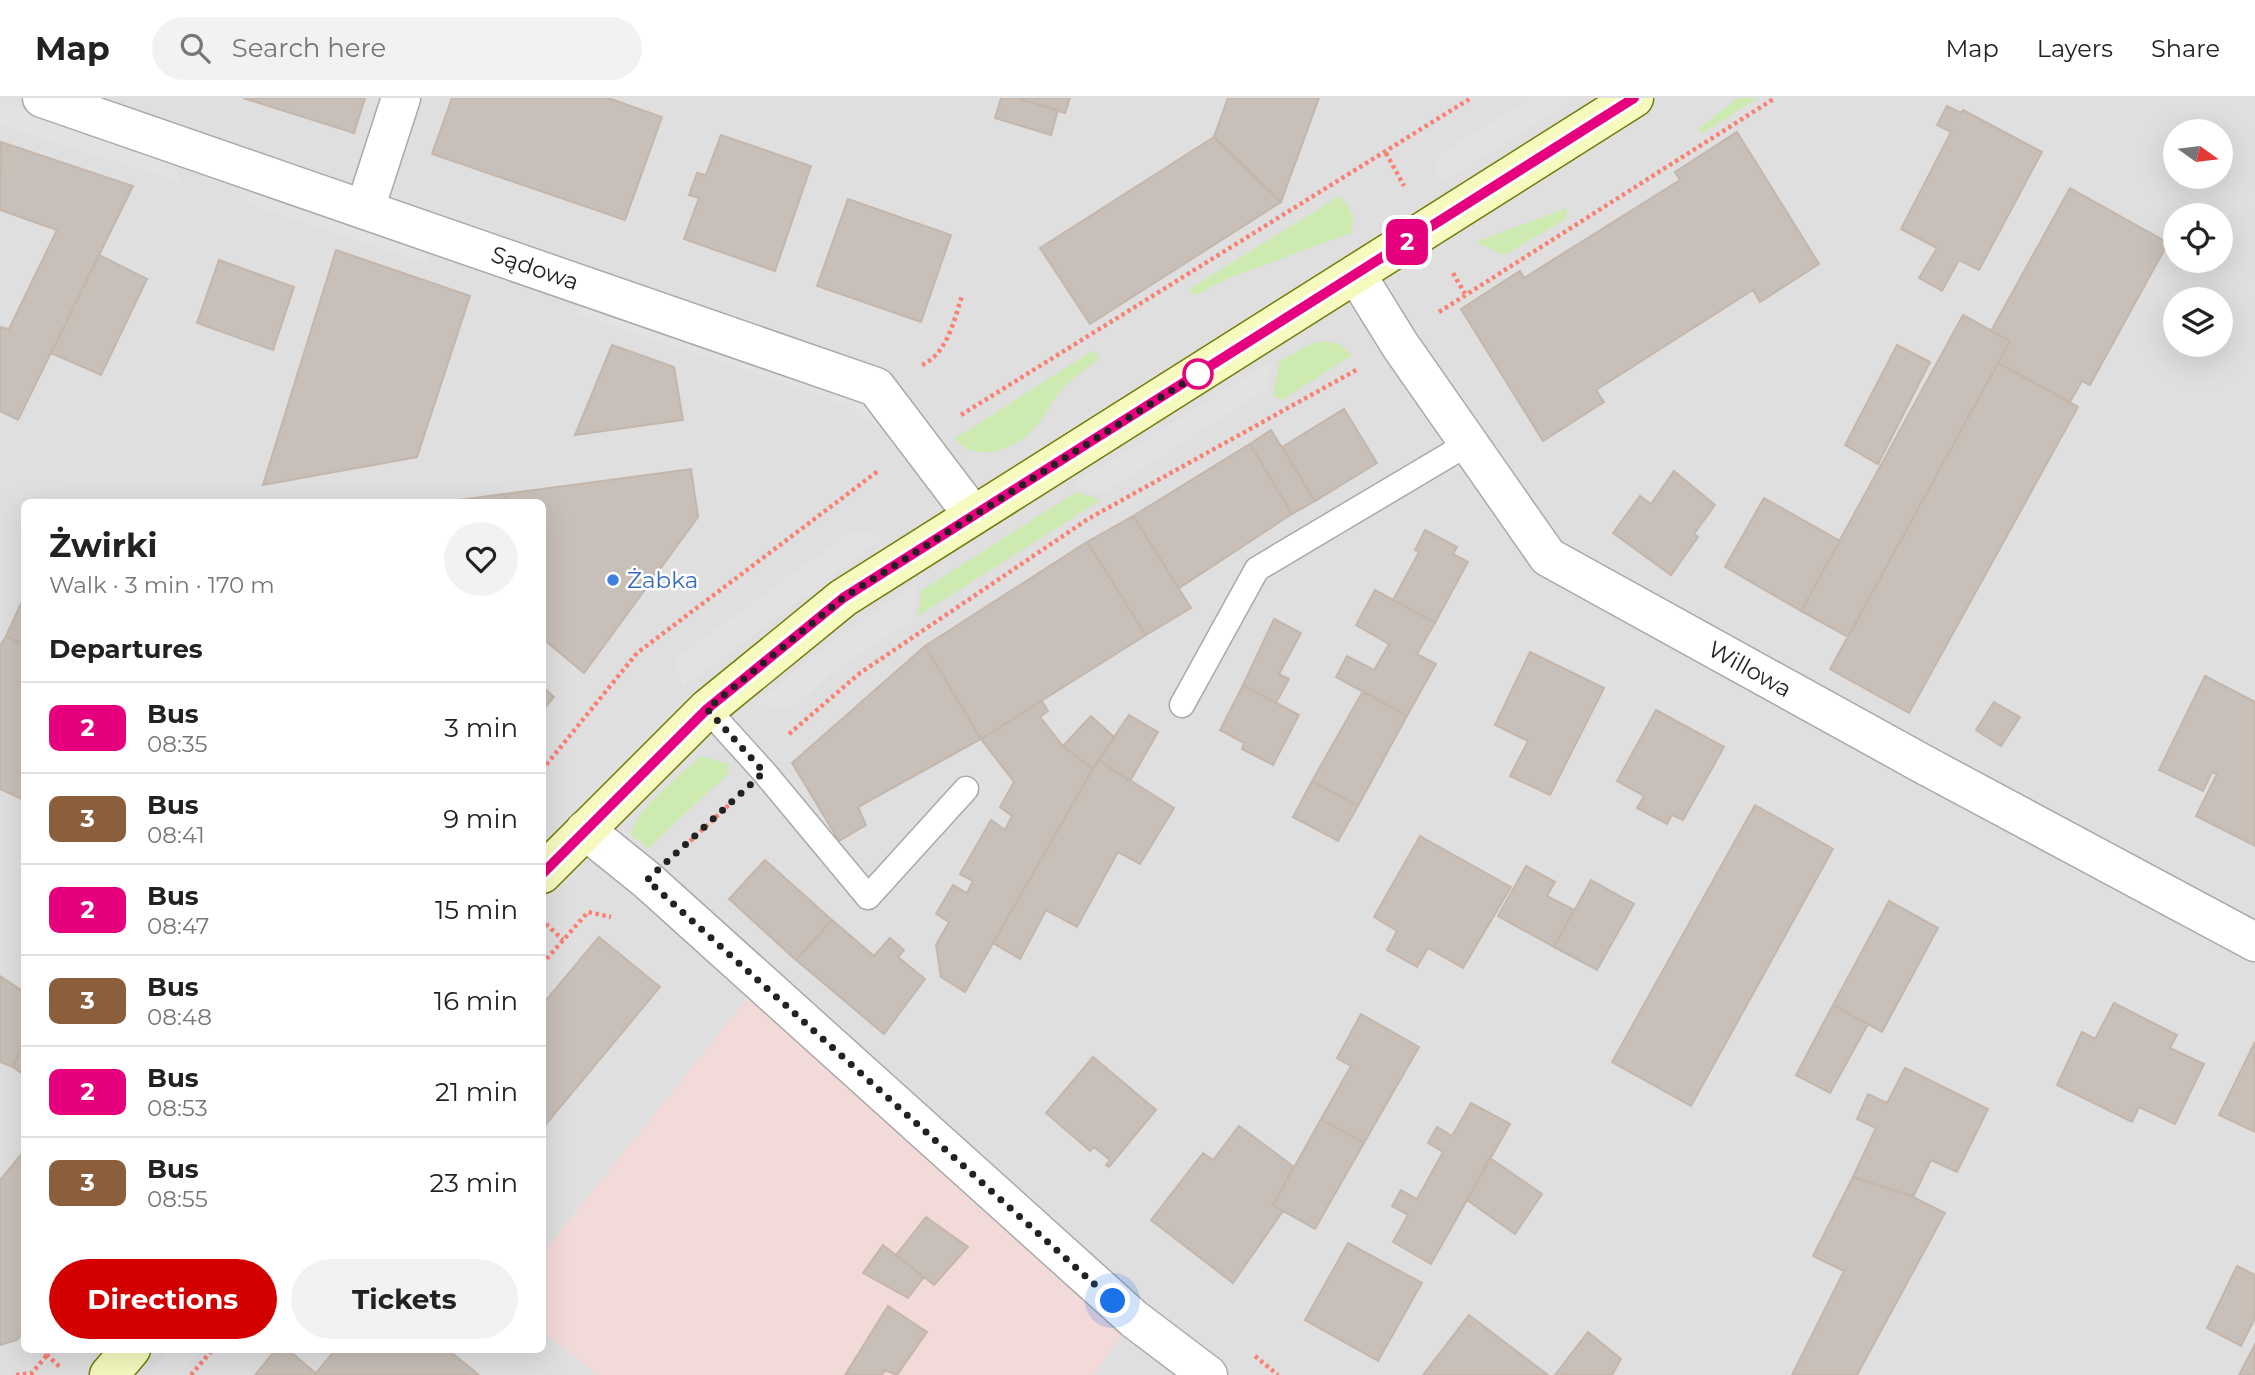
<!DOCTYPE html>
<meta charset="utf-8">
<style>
:root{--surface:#fff;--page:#f2f2f2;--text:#222;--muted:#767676;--line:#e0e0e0;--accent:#d40000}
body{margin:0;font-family:Montserrat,sans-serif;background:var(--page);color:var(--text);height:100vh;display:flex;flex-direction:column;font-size:26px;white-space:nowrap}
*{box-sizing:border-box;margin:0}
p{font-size:23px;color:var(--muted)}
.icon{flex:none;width:38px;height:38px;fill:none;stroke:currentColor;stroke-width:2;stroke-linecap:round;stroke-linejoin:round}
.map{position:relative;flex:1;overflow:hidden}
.details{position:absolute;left:21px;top:401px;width:525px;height:854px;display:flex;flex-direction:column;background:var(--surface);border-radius:10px;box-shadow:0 7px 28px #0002}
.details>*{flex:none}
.badge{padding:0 14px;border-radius:10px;font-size:24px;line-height:46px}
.needle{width:46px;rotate:104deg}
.fabs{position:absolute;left:2163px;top:21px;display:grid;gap:14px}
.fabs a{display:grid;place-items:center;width:70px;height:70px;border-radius:50%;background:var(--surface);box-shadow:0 7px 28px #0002;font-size:35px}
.you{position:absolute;width:35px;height:35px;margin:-18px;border:5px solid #fff;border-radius:50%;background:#1a73e8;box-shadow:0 0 0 10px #1a73e833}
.map>.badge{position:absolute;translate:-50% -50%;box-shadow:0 0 0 4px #fff}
h2{padding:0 28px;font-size:26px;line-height:63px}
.round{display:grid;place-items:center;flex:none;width:74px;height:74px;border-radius:37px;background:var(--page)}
.summary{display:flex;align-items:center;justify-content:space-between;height:119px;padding:0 28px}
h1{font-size:33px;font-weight:700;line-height:52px}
.cta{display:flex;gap:14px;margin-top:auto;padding:14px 28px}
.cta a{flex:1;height:80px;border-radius:42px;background:var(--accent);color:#fff;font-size:28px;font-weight:700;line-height:80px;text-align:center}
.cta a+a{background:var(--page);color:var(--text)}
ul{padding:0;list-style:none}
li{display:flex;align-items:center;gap:21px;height:91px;padding:0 28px;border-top:2px solid var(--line)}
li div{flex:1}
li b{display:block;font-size:26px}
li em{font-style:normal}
li .badge{min-width:77px;font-weight:700;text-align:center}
header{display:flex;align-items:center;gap:42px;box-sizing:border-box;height:98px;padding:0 35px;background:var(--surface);border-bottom:2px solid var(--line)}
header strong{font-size:33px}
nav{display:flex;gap:38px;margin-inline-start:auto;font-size:24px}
.search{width:490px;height:63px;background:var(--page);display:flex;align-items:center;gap:18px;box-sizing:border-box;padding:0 24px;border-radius:38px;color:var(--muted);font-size:26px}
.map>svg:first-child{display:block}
.residential{fill:#e0dfdf;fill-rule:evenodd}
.commercial{fill:#f2dad9}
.grass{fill:#cdebb0}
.parking{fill:#e2e2e2}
.building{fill:#c7bfb8;stroke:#c4b6ab;stroke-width:2}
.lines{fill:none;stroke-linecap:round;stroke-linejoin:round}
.lane-casing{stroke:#a9a9a9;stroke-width:27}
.street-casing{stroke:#a9a9a9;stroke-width:41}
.secondary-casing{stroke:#707d05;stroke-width:41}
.path{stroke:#fa8072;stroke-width:4.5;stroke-dasharray:3.5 3.5;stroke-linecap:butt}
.lane{stroke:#fff;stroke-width:24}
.street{stroke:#fff;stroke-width:38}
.secondary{stroke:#f7fabf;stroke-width:38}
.line-casing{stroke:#fff;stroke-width:16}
.line{stroke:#e6007e;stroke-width:10}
.walk{stroke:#222;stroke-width:7;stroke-dasharray:0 12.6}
.stop-dot{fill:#fff;stroke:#e6007e;stroke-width:3.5}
.shop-dot{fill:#3f7fe0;stroke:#fff;stroke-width:2.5}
.labels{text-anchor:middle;stroke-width:5;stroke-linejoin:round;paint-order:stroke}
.street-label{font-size:23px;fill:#222;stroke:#fff}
.shop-label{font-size:23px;fill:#366cbe;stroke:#fff;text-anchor:start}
</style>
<header>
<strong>Map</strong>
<div class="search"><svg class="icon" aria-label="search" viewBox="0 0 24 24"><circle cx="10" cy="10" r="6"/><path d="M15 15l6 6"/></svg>Search here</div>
<nav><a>Map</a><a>Layers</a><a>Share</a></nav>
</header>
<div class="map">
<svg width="2255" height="1277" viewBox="0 0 2255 1277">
<rect width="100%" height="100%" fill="#f2efe9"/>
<path class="residential" d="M0,0H2255V1277H0ZM2175,33H2221V79H2175ZM2175,117H2221V163H2175ZM2175,201H2221V247H2175ZM24,404H542V1251H24Z"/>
<path class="commercial" d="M760,884L1134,1221L1093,1277H599L543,1234L542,1156Z"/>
<path class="grass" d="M1738,0H1758L1701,36L1698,31Z
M1340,98C1350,111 1357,118 1351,135L1229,180L1194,198L1189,191Z
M1567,110L1566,121L1504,157L1476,144Z
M1326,243L1341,247L1352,257L1282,302L1273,298L1279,264L1312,245Z
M1094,252L1099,261C1086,271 1072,280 1061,293C1053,301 1049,311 1043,320C1023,348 982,369 954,341Z
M1076,394L1101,402L918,518L921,493Z
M701,658L728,666L729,675L648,750L631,737C635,710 681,678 701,658Z"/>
<path class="parking" d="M1530,0H1576L1442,85L1434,73L1438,58Z
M0,3L170,58L181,84L0,27Z
M256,88L421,143L430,166L243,104Z
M593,200L874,301L882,331L848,309L813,294L577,216Z
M1272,263L1266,291L1104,395L1073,387Z
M853,433L883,439L683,589L676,560Z
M918,485L911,522L844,566L790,611L755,606L828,546Z
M170,1251H202L180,1277H148Z"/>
<path class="building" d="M243,0H365L354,35Z
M452,0H608L662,19L625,122L432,56Z
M1001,0H1016L1058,12L1051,37L995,20Z
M1016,0H1070L1065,15Z
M1228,0H1319L1281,104L1214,39Z
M1947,8L1961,15L1963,12L2042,54L1979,172L1959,162L1942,193L1919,180L1937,150L1901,131L1951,34L1937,27Z
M1737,34L1819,166L1760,204L1753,192L1596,292L1604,304L1543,343L1461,211L1520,173L1524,180L1680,82L1675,74Z
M721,37L811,68L775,173L684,141L699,100L689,97L697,75L706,77Z
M1214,39L1281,104L1090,226L1040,150Z
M1,44L133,88L18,322L0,313V229L9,231L57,132L0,112Z
M2070,90L2168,145L2090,287L2082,283L2070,304L1998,265L2010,243L1991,233Z
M848,101L951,137L921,224L817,188Z
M336,152L470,198L417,359L263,387Z
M99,157L147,181L101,277L51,255Z
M219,162L294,189L273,252L197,225Z
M1963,217L2010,243L1848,539L1801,513Z
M612,247L674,269L683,322L575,337Z
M1897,247L1930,264L1878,366L1845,347Z
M1998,265L2078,309L1909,615L1830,571Z
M1344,311L1377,365L1315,403L1282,349Z
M1271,332L1315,403L1292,416L1250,346Z
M1250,346L1292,416L1179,490L1133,418Z
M691,371L698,419L584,575L542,540V404H505L504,396Z
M1674,373L1715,407L1694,436L1698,439L1671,477L1613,435L1640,398L1651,406Z
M504,396L505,404H445Z
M1764,400L1840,443L1801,513L1725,469Z
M1133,418L1191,510L1146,537L1087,444Z
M1425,432L1457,449L1453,456L1468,464L1435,525L1393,502L1419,454L1415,452Z
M1087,444L1146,537L981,641L925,548Z
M1375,492L1435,525L1417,556L1436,566L1407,618L1336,579L1347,558L1374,572L1389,546L1356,527Z
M24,499V547L6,538Z
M1274,521L1301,535L1279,576L1289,581L1276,605L1243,587Z
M6,538L24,547V702L0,691V548Z
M925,548L981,641L858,709L866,727L839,743L792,665Z
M1530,554L1604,590L1550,697L1510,678L1528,643L1495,627Z
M2205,578L2255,604V748L2196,718L2217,676L2212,674L2203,693L2159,672Z
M1243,587L1299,617L1273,667L1242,651L1244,645L1220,632Z
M542,588L554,599L543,612L542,633Z
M1363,593L1407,618L1358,708L1312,683Z
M1042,603L1048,613L1040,619L1063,648L1093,671L965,894L941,879L936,847L949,824L936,816L953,787L967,795L973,783L960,776L991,722L1005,732L1012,718L1000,709L1014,684L981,641Z
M1994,604L2020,619L2001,648L1976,632Z
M1656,612L1724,649L1683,722L1672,717L1667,726L1637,710L1644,698L1617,683Z
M1129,617L1158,634L1130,683L1098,662Z
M1091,618L1115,640L1093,671L1063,648Z
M1098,662L1174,710L1140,766L1118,754L1077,829L1046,812L1020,861L993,845Z
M1312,683L1358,708L1338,743L1293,719Z
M1755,707L1833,751L1691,1008L1612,964Z
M1420,738L1511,789L1463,870L1428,850L1417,869L1387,852L1397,833L1374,819Z
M765,762L832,822L796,862L729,801Z
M1526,768L1555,784L1547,798L1574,812L1554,849L1498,818Z
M1591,782L1634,806L1597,872L1554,849Z
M1889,803L1938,830L1882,934L1833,907Z
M832,822L874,858L890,840L904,852L898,859L925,881L884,936L796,862Z
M599,839L660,889L542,1031V907Z
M0,878L24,894V944L13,969L0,964Z
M2114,905L2177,937L2170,950L2204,966L2175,1026L2139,1009L2132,1024L2057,987L2082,934L2095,941Z
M1833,907L1868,926L1830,995L1796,977Z
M1361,916L1419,949L1364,1045L1321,1021L1351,968L1337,960Z
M24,944V977L13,969Z
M2255,944V1034L2219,1017Z
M1093,959L1156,1012L1109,1069L1106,1067L1110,1062L1094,1049L1090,1053L1046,1015Z
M1905,970L1988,1011L1957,1074L1931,1062L1913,1099L1853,1079L1876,1030L1857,1021L1868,996L1887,1005Z
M1471,1005L1510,1026L1431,1166L1393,1144L1408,1117L1392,1108L1401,1092L1417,1101L1443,1054L1428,1045L1437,1029L1452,1038Z
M1321,1021L1364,1045L1315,1131L1273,1107Z
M1239,1028L1294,1069L1273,1107L1283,1113L1233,1185L1151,1122L1203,1055L1213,1062Z
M24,1053V1233L17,1242L0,1247V1082Z
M1490,1060L1542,1096L1515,1136L1467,1102Z
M1853,1079L1913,1099L1945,1115L1857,1277H1792L1844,1173L1813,1158Z
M926,1119L968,1149L934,1187L896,1157Z
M1348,1145L1422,1185L1378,1263L1305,1222Z
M883,1147L924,1179L908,1200L863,1175Z
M2237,1168L2255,1177V1220L2241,1248L2207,1230Z
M888,1208L927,1234L897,1277L885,1272L882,1277H845Z
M1469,1217L1548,1277H1423Z
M1588,1234L1621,1261L1612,1277H1555Z
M2254,1248L2255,1277H2239Z
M276,1251H287L318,1277H255Z
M336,1251H447L479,1277H318L316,1275Z"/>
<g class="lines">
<g class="lane-casing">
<path id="lane" d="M1182,607L1257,471L1469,345
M707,611L764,674L868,799L966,691"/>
</g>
<g class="street-casing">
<path id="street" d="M42,0L876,289L973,417
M365,111L401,0
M1356,176L1400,247L1548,459L1921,665L2255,844
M585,732L647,782L1134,1221L1208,1277"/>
</g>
<g class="secondary-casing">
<path id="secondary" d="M542,776L707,611L843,500L1634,0
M109,1277L131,1251"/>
</g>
<path class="path" d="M1386,55L1404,88
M1453,175L1465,196
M1439,214L1775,0
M922,267C947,256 954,222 962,198
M961,317L1471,0
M789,636L860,575L1088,421L1358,271
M542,672L637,555L878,373
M685,748L732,704
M546,826L563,842
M542,866L588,814L611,819
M52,1251L47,1257L61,1270
M1255,1258L1278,1277
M16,1277L32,1275L47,1257
M191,1277L213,1251"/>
<use href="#lane" class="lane"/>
<use href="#street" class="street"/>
<use href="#secondary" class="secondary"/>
</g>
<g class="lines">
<g class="line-casing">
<path id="line" d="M542,776L707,611L843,500L1634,0"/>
</g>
<use href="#line" class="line"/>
<path class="walk" d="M1113,1203L647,782L764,674L707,611L843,500L1198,276"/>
</g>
<circle class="stop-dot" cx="1198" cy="276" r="14"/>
<circle class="shop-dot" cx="613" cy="482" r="7"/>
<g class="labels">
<g class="street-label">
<text transform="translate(535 170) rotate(19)" y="8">Sądowa</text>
<text transform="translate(1750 571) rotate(29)" y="8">Willowa</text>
</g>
<g class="shop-label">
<text x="627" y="490">Żabka</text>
</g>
</g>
</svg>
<div class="fabs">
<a><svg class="needle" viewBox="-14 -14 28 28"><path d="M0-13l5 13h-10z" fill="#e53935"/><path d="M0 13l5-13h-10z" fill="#767676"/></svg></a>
<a><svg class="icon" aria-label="locate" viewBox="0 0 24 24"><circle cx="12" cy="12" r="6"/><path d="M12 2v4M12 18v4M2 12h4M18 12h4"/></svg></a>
<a><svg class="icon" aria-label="layers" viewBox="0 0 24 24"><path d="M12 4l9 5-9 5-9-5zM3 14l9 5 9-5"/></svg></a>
</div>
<div class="you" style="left:1113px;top:1203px"></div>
<b class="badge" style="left:1407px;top:144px;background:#e6007e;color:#fff">2</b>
<section class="details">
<div class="summary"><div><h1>Żwirki</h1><p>Walk · 3 min · 170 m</p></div><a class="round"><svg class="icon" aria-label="heart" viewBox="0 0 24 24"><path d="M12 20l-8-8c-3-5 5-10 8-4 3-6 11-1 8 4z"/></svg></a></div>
<h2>Departures</h2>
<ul>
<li><span class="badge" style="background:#e6007e;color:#fff">2</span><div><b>Bus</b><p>08:35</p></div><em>3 min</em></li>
<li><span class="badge" style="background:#8b5e3c;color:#fff">3</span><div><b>Bus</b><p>08:41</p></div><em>9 min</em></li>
<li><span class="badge" style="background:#e6007e;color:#fff">2</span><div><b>Bus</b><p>08:47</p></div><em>15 min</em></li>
<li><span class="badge" style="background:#8b5e3c;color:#fff">3</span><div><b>Bus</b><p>08:48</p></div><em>16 min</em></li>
<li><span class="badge" style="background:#e6007e;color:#fff">2</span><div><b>Bus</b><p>08:53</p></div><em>21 min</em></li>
<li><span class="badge" style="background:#8b5e3c;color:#fff">3</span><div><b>Bus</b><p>08:55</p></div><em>23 min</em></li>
</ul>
<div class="cta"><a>Directions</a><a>Tickets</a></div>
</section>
</div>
